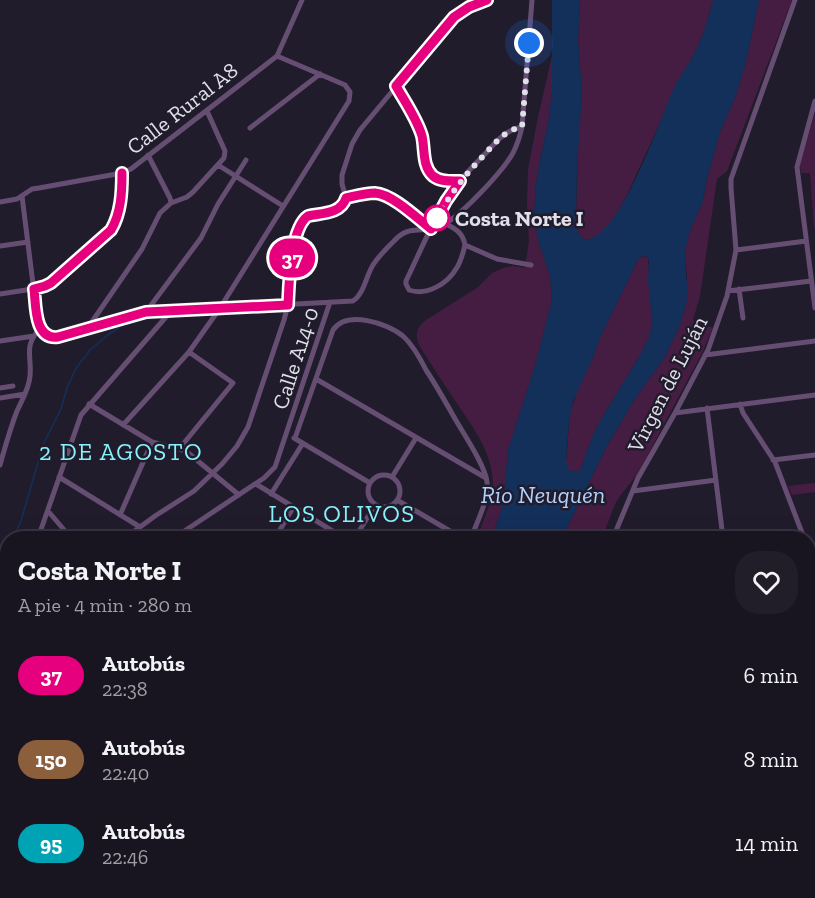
<!DOCTYPE html>
<html lang="es">
<meta charset="utf-8">
<style>
:root{--surface:#181521;--page:#211e2a;--text:#f1f3f6;--muted:#9f9fa5;--line:#36343f}
body{margin:0;font-family:"Zilla Slab",serif;background:var(--page);color:var(--text);height:100vh;display:flex;flex-direction:column;font-size:22px;white-space:nowrap}
*{box-sizing:border-box;margin:0}
p{font-size:20px;color:var(--muted)}
.icon{flex:none;width:33px;height:33px;fill:none;stroke:currentColor;stroke-width:2;stroke-linecap:round;stroke-linejoin:round}
.map{position:relative;flex:1;overflow:hidden}
.drawer{position:absolute;left:0px;top:531px;width:816px;height:368px;display:flex;flex-direction:column;background:var(--surface);border-radius:24px 24px 0 0;box-shadow:0 6px 24px #0002,0 0 0 2px var(--line)}
.drawer>*{flex:none}
.badge{padding:0 12px;border-radius:20px;font-size:21px;line-height:39px}
.you{position:absolute;width:30px;height:30px;margin:-15px;border:4px solid #fff;border-radius:50%;background:#1a73e8;box-shadow:0 0 0 9px #1a73e833}
.map>.badge{position:absolute;translate:-50% -50%;box-shadow:0 0 0 3px #fff}
.round{display:grid;place-items:center;flex:none;width:63px;height:63px;border-radius:24px;background:var(--page)}
.head{display:flex;align-items:center;justify-content:space-between;height:102px;padding:0 18px}
h1{font-size:28px;font-weight:700;line-height:45px}
ul{padding:0;list-style:none}
li{display:flex;align-items:center;gap:18px;height:84px;padding:0 18px}
li div{flex:1}
li b{display:block;font-size:22px}
li em{font-style:normal}
li .badge{min-width:66px;font-weight:700;text-align:center}
.map>svg:first-child{display:block}
.green{fill:#461d42}
.water{fill:#13305b;fill-rule:evenodd}
.lines{fill:none;stroke-linecap:round;stroke-linejoin:round}
.stream{stroke:#13305b;stroke-width:1.5}
.minor{stroke:#664e73;stroke-width:5}
.line-casing{stroke:#fff;stroke-width:14}
.line{stroke:#e6007e;stroke-width:9}
.walk{stroke:#e1dfea;stroke-width:6;stroke-dasharray:0 10.8}
.stop-dot{fill:#fff;stroke:#e6007e;stroke-width:3}
.labels{text-anchor:middle;stroke-width:5;stroke-linejoin:round;paint-order:stroke}
.street-label{font-size:22px;fill:#e1dfea;stroke:#201c2c}
.stop-label{font-size:22px;font-weight:bold;fill:#e1dfea;stroke:#201c2c;text-anchor:start}
.neighbourhood-label{font-size:24px;letter-spacing:1.5px;fill:#87f2fc;stroke:#201c2c}
.water-label{font-size:24px;font-style:italic;fill:#b2d0fc;stroke:#201c2c}
</style>
<div class="map">
<svg width="815" height="898" viewBox="0 0 815 898">
<rect width="100%" height="100%" fill="#201c2c"/>
<path class="green" d="M580,0H713L705,29L697,48L662,118L627,195L615,216L604,232L594,238L585,240L580,236L578,232L576,216L578,145L582,93L578,39Z
M759,0H792L727,171L717,179L700,296L693,320L713,328L702,353L638,473L620,496L615,504L602,538H562L607,446L635,399L665,357L679,327L686,305L687,275L685,263L686,246L688,238L691,228L703,201L707,179L720,132L736,95L746,62Z
M552,56V91L548,124L541,155L536,184L534,215L538,240L550,276L552,300L535,366L508,450L503,504L492,538H478C481,521 493,504 493,485C493,452 472,426 454,399C442,381 430,363 419,345C415,334 416,328 426,320L477,288L492,273L503,268L513,266L525,268L529,241L527,208L528,169L538,117Z
M815,113V227L814,228L810,173H801L800,165Z
M643,256L648,257L652,325L649,337L639,357L600,421L593,435L581,468L579,471L573,472L568,469L566,463L570,413L578,388L593,358L599,340L632,272L637,261Z
M815,483V492L792,495L788,486Z
M7,855L8,891H25L10,898H0V859Z
M201,891H281L265,898H165Z
M380,891H475V898H350Z
M581,891H632L627,898H569Z"/>
<path class="water" d="M552,0H580L578,39L582,93L577,167L576,216L578,232L580,236L585,240C621,238 660,118 674,88C680,74 691,62 697,48C704,33 709,16 713,0H759L746,62L736,95L720,132L707,179L703,201L691,228L688,238L686,246L685,263L688,294L686,305L679,327L665,357L635,399L607,446L562,538H492L503,504L508,450L535,366L552,300L550,276L538,240L534,215L536,184L541,155L548,124L552,91ZM643,256H647L649,261L648,280L651,310L652,325L649,337L639,357L600,421L593,435L581,468L579,471L573,472L568,468L566,459L569,422L573,401L593,358L599,340L632,272L637,261Z
M25,891H201L165,898H10Z
M281,891H380L350,898H265Z"/>
<g class="lines">
<path class="stream" d="M13,538L21,521L43,445L61,409L67,388L76,368L91,349L109,334L119,328
M0,560L8,547
M484,896V898"/>
<path class="minor" d="M396,86C405,103 419,121 423,141C425,152 423,167 433,176C440,182 451,181 460,181
M815,101L797,167L815,308
M250,128L320,74
M218,165L283,206
M22,196L37,316L40,328L43,332L46,335L53,337L102,325L146,312L353,301C364,294 366,276 373,265C380,254 389,246 398,237C410,226 423,232 437,228C457,221 502,172 513,153C517,145 520,136 522,127L532,0
M346,198C355,196 365,193 375,193C392,194 417,219 431,229
M0,202L17,199L32,189L39,188L122,173L131,169L277,56L302,0
M171,203L187,197L193,192L224,158L225,151L207,111
M446,224C456,229 463,233 465,245C463,253 461,262 456,269C447,284 427,296 409,290L406,284V281C421,250 434,217 454,189C463,176 474,165 485,154C496,142 505,130 522,127
M465,245L497,259L531,265
M0,246L28,242
M736,250L806,241
M739,289L743,318
M728,291L811,281
M0,294L45,287L111,230L118,213L122,173
M146,312L201,238L218,204L246,160
M87,329L142,249L160,213L171,203L170,198L148,155
M0,341L34,336
M705,355L815,341
M316,379L486,478
M0,388L13,386
M0,398L25,394
M89,404L152,442L179,449L187,452L239,495
M740,404L743,413L775,462L804,538
M707,408L723,538
M675,413L815,395
M123,425L189,352L220,308L349,101L350,92L345,85L277,56
M294,438L370,483
M295,438L333,330C347,310 387,323 403,336C413,345 420,358 426,370C436,385 445,401 454,417C463,433 485,465 487,482C489,499 477,522 471,538
M179,449L233,383L189,352
M773,460L815,455
M0,465C5,447 10,429 17,411C22,400 29,389 30,376C32,354 23,348 40,328
M368 491a16 16 0 1 1 32 0a16 16 0 1 1-32 0Z
M59,477L140,527
M392,477L416,438
M256,484L344,538
M633,491L716,480
M271,494L303,443
M397,500L462,538
M48,511L71,538
M120,515L152,442
M38,538L81,415L172,310
M125,538L155,516L194,491L222,464L237,446L248,427L284,320L288,305L290,267L301,222L307,216L337,210L345,202L346,198L342,184V175L352,144L360,130L454,17L469,7L487,0
M174,538L264,478L275,467L330,302
M275,538L293,508
M355,538L375,505
M613,538L638,478L675,413L708,350L727,296L736,250L731,188V179L795,0
M808,551L815,569
M808,570L815,572
M0,610L8,595
M808,628L815,629
M0,629L8,624
M808,664L815,666
M808,701L815,702
M808,762L815,740
M808,798H815
M0,845L8,842
M808,880L815,879
M477,891L478,898
M509,891L512,898
M519,891L522,898
M559,898L572,891
M686,898L730,891"/>
</g>
<g class="lines">
<g class="line-casing">
<path id="line" d="M122,173C122,193 121,213 111,230L51,283L45,286L34,289C36,305 34,340 58,337L146,312L288,305C289,285 290,228 308,216C322,213 341,214 346,198C355,196 365,193 375,193C392,194 417,218 431,229L446,201L460,181C451,181 440,182 433,176C422,166 425,149 422,136C417,119 405,102 396,86L454,17L469,7L487,0"/>
</g>
<use href="#line" class="line"/>
<path class="walk" d="M437,218C450,194 466,174 485,154C496,142 505,130 522,127L529,43"/>
</g>
<circle class="stop-dot" cx="437" cy="218" r="12"/>
<g class="labels">
<g class="street-label">
<text transform="translate(182 108) rotate(-38)" y="8">Calle Rural A8</text>
<text transform="translate(295 358) rotate(-72)" y="8">Calle A14-0</text>
<text transform="translate(667 384) rotate(-63)" y="8">Virgen de Luján</text>
</g>
<g class="stop-label">
<text x="455" y="226">Costa Norte I</text>
</g>
<g class="neighbourhood-label">
<text x="121" y="460">2 DE AGOSTO</text>
<text x="342" y="522">LOS OLIVOS</text>
</g>
<g class="water-label">
<text x="543" y="503">Río Neuquén</text>
</g>
</g>
</svg>
<div class="you" style="left:529px;top:43px"></div>
<b class="badge" style="left:292px;top:258px;background:#e6007e;color:#fff">37</b>
<section class="drawer">
<div class="head"><div><h1>Costa Norte I</h1><p>A pie · 4 min · 280 m</p></div><a class="round"><svg class="icon" aria-label="heart" viewBox="0 0 24 24"><path d="M12 20l-8-8c-3-5 5-10 8-4 3-6 11-1 8 4z"/></svg></a></div>
<ul>
<li><span class="badge" style="background:#e6007e;color:#fff">37</span><div><b>Autobús</b><p>22:38</p></div><em>6 min</em></li>
<li><span class="badge" style="background:#8b5e3c;color:#fff">150</span><div><b>Autobús</b><p>22:40</p></div><em>8 min</em></li>
<li><span class="badge" style="background:#00a3b4;color:#fff">95</span><div><b>Autobús</b><p>22:46</p></div><em>14 min</em></li>
</ul>
</section>
</div>
